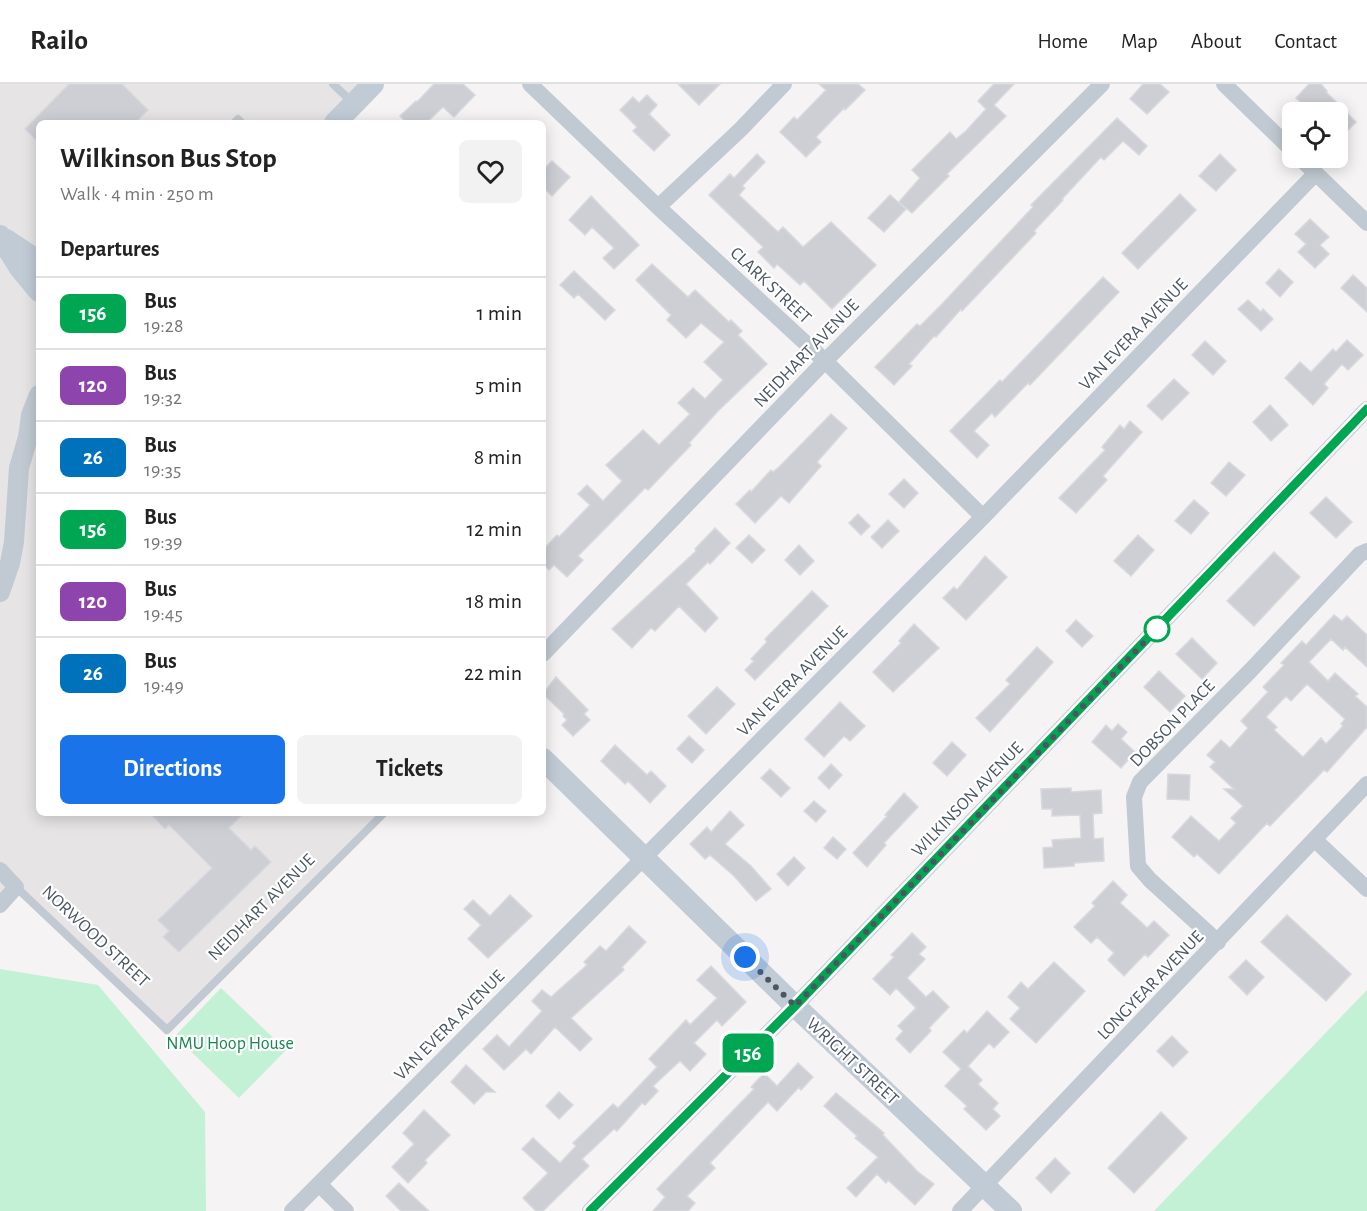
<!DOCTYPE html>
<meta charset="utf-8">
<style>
:root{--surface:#fff;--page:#f2f2f2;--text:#222;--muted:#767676;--line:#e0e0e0;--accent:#1a73e8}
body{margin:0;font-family:"Alegreya Sans",sans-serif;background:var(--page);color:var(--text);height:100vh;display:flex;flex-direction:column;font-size:22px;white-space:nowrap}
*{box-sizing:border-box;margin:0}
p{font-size:20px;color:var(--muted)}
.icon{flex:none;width:33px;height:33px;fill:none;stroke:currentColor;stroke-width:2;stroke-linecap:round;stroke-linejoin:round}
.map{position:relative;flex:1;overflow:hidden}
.drawer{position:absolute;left:36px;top:36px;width:510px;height:696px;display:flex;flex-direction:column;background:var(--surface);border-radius:9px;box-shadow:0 3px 15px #0003}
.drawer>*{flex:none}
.badge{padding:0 12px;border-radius:9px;font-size:21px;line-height:39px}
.tools{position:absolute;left:1282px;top:18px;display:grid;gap:12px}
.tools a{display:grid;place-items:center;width:66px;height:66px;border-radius:9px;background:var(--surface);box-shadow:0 3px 15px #0003;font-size:30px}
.you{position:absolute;width:30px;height:30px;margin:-15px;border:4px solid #fff;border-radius:50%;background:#1a73e8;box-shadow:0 0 0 9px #1a73e833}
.map>.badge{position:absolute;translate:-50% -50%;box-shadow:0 0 0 3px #fff}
h2{padding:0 24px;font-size:22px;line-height:54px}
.round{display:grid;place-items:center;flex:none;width:63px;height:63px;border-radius:9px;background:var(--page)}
.headline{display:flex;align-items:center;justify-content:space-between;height:102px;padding:0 24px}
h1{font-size:28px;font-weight:700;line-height:45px}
.cta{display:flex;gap:12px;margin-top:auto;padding:12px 24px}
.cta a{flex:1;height:69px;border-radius:9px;background:var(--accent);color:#fff;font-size:24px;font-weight:700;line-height:69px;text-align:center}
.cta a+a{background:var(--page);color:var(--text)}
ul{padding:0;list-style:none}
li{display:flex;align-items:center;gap:18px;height:72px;padding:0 24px;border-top:2px solid var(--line)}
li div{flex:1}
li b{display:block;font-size:22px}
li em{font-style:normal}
li .badge{min-width:66px;font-weight:700;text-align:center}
header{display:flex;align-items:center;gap:36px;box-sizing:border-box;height:84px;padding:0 30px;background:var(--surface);border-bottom:2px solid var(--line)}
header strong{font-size:28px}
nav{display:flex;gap:33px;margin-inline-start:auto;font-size:21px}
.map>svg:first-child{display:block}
.education{fill:#e6e4e5}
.green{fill:#c3f1d5}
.building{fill:#cdcfd5;stroke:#d7d9de;stroke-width:1.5;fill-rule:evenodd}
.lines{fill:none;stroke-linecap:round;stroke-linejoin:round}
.service{stroke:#c1cad2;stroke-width:8}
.minor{stroke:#c1cad2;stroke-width:16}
.tertiary{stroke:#c1cad2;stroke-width:20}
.secondary{stroke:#c1cbd6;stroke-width:22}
.line-casing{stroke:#fff;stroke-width:14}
.line{stroke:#00a651;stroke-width:9}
.walk{stroke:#4a5661;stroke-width:6;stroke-dasharray:0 10.8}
.stop-dot{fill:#fff;stroke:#00a651;stroke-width:3}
.labels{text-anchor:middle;stroke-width:4.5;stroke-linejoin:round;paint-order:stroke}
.street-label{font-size:18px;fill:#4a5661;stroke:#fff}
.park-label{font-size:18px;fill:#17864f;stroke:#fff}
</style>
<header>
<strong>Railo</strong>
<nav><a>Home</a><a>Map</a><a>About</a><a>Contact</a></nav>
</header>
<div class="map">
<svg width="1367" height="1127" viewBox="0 0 1367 1127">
<rect width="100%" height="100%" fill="#f5f3f3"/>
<path class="education" d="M0,0H377L339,39H39V729H383L166,951L16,804L0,821Z"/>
<path class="green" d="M0,885L98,901L205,1028L206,1127H0Z
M221,904L286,966L239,1014L175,952Z
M1367,906V1127H1154Z"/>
<path class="building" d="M69,0H122L148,26L135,39H39V59L25,45Z
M434,0H463L475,11L454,33L443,23L426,39H407L400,32L416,17L417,18Z
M678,0H720L699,21Z
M819,0H858L865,6L845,26L844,24L816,53L821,58L806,73L780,48L794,33L797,36L826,6Z
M994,0H1014L994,21L1006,32L947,90L949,92L912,129L899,118L920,94L912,86L950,48L956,55L966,47L986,25L978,17Z
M1143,0H1160L1169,8L1147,30L1130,15Z
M1309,0H1321L1327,7L1326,8L1356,38L1338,56V28H1311L1296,14Z
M647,11L657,21L649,30L670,51L654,67L633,47L637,43L620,26L633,13L639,19Z
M1117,34L1147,62L1139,71L1123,57L1104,76L1101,73L1062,115L1063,116L1034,147L1036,149L962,227L961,225L936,253L934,252L909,280L912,282L894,301L875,283L917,240L920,242L942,220L1033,123L1031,121Z
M757,70L765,78L742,102L745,104L739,111L778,148L783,143L803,163L831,138L876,181L832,225L804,197L800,201L777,180L774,184L758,168L763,163L709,111L730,90L734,94Z
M1220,70L1236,86L1216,107L1199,92Z
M552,77L570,93L552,112L543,103V86Z
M1180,110L1196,126L1138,185L1122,169Z
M890,111L906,125L884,148L868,134Z
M591,112L639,161L614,185L603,174L614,164L592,143L585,151L569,136Z
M1310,135L1329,153L1320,161L1329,170L1315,184L1298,168L1306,160L1295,150Z
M652,180L688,213L695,206L729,238L731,236L742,247L738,251L767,280L718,327L689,359L691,361L648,406L645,404L578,472L583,476L567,493L554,481L549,486L543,480V466L557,451L559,453L590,421L578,410L587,401L603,417L622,397L606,381L643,346L659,361L690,330L678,319L693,304L705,315L723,296L704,278L724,258L701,239L686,254L667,236L671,231L636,196Z
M1279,185L1293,198L1280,213L1266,199Z
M574,187L615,226L605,236L578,210L574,214L560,201Z
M1353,191L1367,204V228L1341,204Z
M1103,193L1119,208L1030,301L1028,299L995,333L992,329L974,347L989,361L977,374L950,347L1000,296L1002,298Z
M1248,216L1261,228L1263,225L1273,235L1261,247L1238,225Z
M1347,256L1363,271L1348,286L1342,280L1324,300L1328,304L1313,321L1285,294L1300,278L1311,288L1333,265L1336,268Z
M1205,257L1226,277L1213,291L1192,271Z
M1174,295L1189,309L1162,336L1147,322Z
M1270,321L1288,341L1271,357L1253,338Z
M831,330L847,344L817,378L821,382L789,419L781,412L755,439L736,420L750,406L751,408L771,386L773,388L780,382Z
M1130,337L1142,348L1103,392L1107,396L1076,429L1059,414L1105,366L1102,363L1120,341L1124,345Z
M1229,378L1245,391L1226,412L1211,399Z
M904,395L918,409L904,424L889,410Z
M1326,413L1352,438L1336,454L1310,429Z
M1194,416L1209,429L1191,450L1175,437Z
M858,430L870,442L861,451L849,439Z
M888,436L899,447L882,464L871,453Z
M715,444L730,459L710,480L708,478L686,500L718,534L705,548L679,522L655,547L651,544L632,564L612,545L696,467L695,465Z
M749,451L765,466L752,479L736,464Z
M1138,451L1154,466L1131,492L1114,477Z
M799,461L814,477L800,491L785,476Z
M1274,468L1300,493L1254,542L1227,517Z
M985,472L1007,493L966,536L943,514L954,503L957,506Z
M812,507L828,522L755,596L745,586L754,577L751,575L767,558L765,555Z
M1334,531L1342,537L1347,532L1367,551V583L1345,563L1343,566L1331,555L1309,578L1328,597L1335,589L1358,610L1355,612L1367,623V643L1327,688L1324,686L1270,742L1267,739L1219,790L1197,770L1194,773L1172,753L1191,732L1219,757L1236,739L1231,734L1243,722L1224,705H1234L1210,683L1215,678L1207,671L1221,656L1230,664L1248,644L1241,637L1268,608L1263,603L1284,581L1281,579L1302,557L1306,561ZM1307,600L1345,635L1341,640L1343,642L1326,660L1321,654L1303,673L1274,646L1277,643L1266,633L1286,612L1291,617Z
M1076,536L1093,552L1082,563L1066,547Z
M914,540L939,564L893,608L873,588L901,559L899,557Z
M1192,554L1217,579L1202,595L1176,570Z
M1037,563L1053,578L990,648L976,634L1010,600L1006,596Z
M1159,587L1185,612L1170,628L1144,603Z
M556,593L588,626L584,630L590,636L573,652L562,641L567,636L563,632L564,630L543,610Z
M717,603L735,620L706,650L688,632Z
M840,618L865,642L850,657L844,652L824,673L805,655Z
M1118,640L1127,648L1121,655L1135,668L1121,684L1092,658L1106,641L1112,647Z
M689,652L704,666L692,679L677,665Z
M952,658L966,671L947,692L933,679Z
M615,661L647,691L651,687L666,702L650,719L628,697L625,700L601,677Z
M831,680L842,691L829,705L818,694Z
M770,685L790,704L781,713L761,694Z
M1168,690L1190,691L1189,716L1167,715Z
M1071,704V708L1101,706L1102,729L1093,730L1094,755L1103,754L1104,777L1074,779V782L1044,784L1043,764L1053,763L1052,756L1081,754L1080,731L1052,732V725H1042L1041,705Z
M904,709L918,723L884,759L886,761L867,783L853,769L887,732L885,731Z
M814,717L826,727L816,738L804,727Z
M730,727L744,741L725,760L751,782L771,805L756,817L734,792L710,771L705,775L690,760L707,743L711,748Z
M150,729H244L229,744L251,766L255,762L271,778L179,868L163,853L169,847L158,836L212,784L169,741L165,745Z
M833,753L846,765L837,775L824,764Z
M794,773L805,784L788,802L777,790Z
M1113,797L1127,811L1120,819L1142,839L1147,844L1154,837L1169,851L1148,873L1145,870L1124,892L1108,876L1114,869L1097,853L1091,859L1074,843L1095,822L1092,819Z
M510,811L532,832L488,874L468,855L481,841L464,825L473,816L490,832Z
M1287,831L1351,890L1326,917L1261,858Z
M629,842L646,858L622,883L624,886L571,934L592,955L580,967L555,943L531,970L526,965L504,986L483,965L497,951L509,963L542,927L532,917L542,906L551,913L587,881L584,878L600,862L606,867Z
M912,849L926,863L919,870L925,875L907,894L926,913L933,907L949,923L929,944L931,947L910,969L896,955L903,947L898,942L916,924L896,904L890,911L873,895L894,873L891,871Z
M1246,876L1264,893L1247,911L1229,893Z
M1054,878L1085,907L1036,959L1010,935L1020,924L1008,913L1021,898L1028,905Z
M711,882L746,918L722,942L717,936L694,959L706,970L690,987L680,977L653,1002L658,1007L645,1021L642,1019L617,1047L614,1045L582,1075L589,1082L543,1127H536L523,1114L548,1089L522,1065L533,1054L560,1079L576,1062L573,1059L613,1020L618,1024L657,983L649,975L686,936L690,941L717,914L697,896Z
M987,927L1009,948L994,964L989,959L968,982L982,996L978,1000L998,1019L993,1025L1000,1032L986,1046L964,1025L967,1022L945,1002L961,985L943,968L964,946L967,949Z
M1172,952L1188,968L1173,983L1157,967Z
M798,979L813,993L801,1006L799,1003L777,1027L768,1018L730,1058L710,1079L715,1084L687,1112L695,1119L688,1127H653L665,1113L657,1105L754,1005L751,1003L764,989L777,1002Z
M466,981L495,1008H486L474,1020L451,998Z
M559,1008L573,1021L559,1035L546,1022Z
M836,1009L884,1049L883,1051L918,1088L934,1100L915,1121L888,1096L886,1099L877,1090L856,1113L847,1104L878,1073L855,1054L857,1052L824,1022Z
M424,1026L450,1051L425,1076L427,1079L408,1099L392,1083L414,1060L403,1049Z
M1161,1028L1187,1054L1134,1109L1108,1084Z
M1055,1074L1070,1089L1051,1109L1036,1094Z
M399,1099L416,1115L429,1127H401L386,1112Z"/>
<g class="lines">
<path class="service" d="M333,0L352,18
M234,39L238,35L242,39
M16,803L167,946L384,729"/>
<path class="minor" d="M530,0L658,123L825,277L983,433
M1224,0L1293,67
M1300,74L1367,139
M658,123L741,45L784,0
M543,570L825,277L1102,0
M1315,756L1367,805
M0,786L16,803L0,821
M1218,858L1150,796L1138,782L1134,713L1140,698L1250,587L1360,470L1367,467
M319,1100L346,1127
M292,1127L983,433L1316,89
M590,1127L795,922L1367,325
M960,1127L1367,700"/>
<path class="tertiary" d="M0,508L10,479L14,458L19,384L28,353L31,331L39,311"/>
<path class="secondary" d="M335,39L373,0
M0,152L20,184L39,207
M6,156L39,178
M543,675L795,922L1011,1127"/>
</g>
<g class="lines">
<g class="line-casing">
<path id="line" d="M590,1127L795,922L1367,325"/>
</g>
<use href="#line" class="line"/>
<path class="walk" d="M745,873L795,922L1157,545"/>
</g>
<circle class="stop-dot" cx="1157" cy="545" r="12"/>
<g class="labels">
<g class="street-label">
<text transform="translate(771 201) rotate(43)" y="6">CLARK STREET</text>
<text transform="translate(1133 250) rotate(-46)" y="6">VAN EVERA AVENUE</text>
<text transform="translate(806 269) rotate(-46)" y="6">NEIDHART AVENUE</text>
<text transform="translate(792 597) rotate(-45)" y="6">VAN EVERA AVENUE</text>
<text transform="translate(1172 639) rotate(-46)" y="6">DOBSON PLACE</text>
<text transform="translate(967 715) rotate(-46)" y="6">WILKINSON AVENUE</text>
<text transform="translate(261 823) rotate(-45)" y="6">NEIDHART AVENUE</text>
<text transform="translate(96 852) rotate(43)" y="6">NORWOOD STREET</text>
<text transform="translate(1150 901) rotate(-46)" y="6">LONGYEAR AVENUE</text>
<text transform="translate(449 941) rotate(-45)" y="6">VAN EVERA AVENUE</text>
<text transform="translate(853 977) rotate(43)" y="6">WRIGHT STREET</text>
</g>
<g class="park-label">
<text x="230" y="965">NMU Hoop House</text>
</g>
</g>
</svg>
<div class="tools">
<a><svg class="icon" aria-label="locate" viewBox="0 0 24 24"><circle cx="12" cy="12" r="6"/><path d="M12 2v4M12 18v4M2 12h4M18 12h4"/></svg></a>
</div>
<div class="you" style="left:745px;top:873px"></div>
<b class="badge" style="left:748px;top:969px;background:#00a651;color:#fff">156</b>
<section class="drawer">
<div class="headline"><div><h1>Wilkinson Bus Stop</h1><p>Walk · 4 min · 250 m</p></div><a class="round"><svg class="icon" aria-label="heart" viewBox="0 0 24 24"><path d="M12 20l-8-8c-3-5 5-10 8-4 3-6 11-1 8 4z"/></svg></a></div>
<h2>Departures</h2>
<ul>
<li><span class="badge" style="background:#00a651;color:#fff">156</span><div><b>Bus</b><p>19:28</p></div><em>1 min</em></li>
<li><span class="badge" style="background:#8e44ad;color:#fff">120</span><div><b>Bus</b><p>19:32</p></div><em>5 min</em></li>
<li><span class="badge" style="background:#0072bc;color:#fff">26</span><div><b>Bus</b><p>19:35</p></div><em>8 min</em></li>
<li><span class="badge" style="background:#00a651;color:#fff">156</span><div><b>Bus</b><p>19:39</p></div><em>12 min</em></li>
<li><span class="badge" style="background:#8e44ad;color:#fff">120</span><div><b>Bus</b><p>19:45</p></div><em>18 min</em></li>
<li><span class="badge" style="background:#0072bc;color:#fff">26</span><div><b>Bus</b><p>19:49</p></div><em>22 min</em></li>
</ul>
<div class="cta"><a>Directions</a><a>Tickets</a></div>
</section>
</div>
